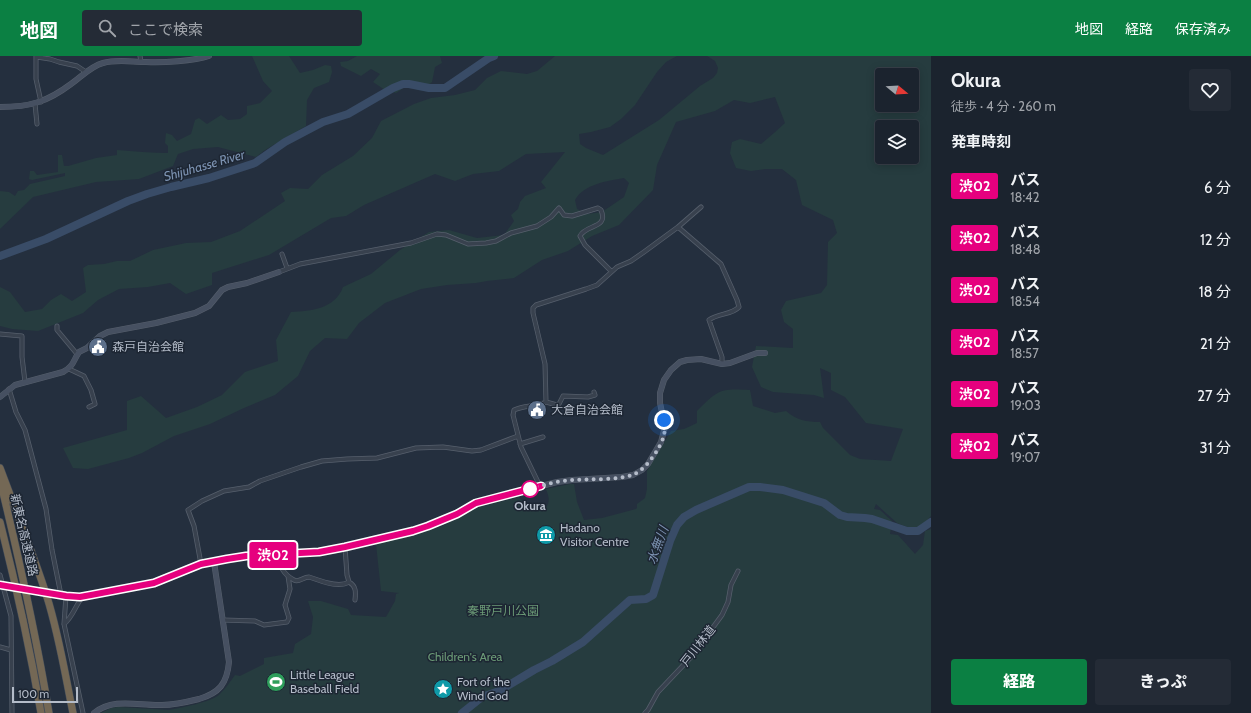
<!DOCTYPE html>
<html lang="ja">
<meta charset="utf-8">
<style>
:root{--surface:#1b232e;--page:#242b36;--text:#f1f3f6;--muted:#a0a4aa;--line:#39404a;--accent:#0b8043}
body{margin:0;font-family:Cabin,"Noto Sans JP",sans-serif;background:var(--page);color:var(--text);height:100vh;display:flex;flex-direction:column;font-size:15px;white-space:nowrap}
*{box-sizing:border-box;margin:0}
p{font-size:13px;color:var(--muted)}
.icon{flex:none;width:22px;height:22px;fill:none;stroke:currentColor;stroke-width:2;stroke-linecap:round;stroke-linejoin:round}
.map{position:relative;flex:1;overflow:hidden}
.sheet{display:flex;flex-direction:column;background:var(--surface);width:320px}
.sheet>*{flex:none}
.badge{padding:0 8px;border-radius:3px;font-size:14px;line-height:26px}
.needle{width:26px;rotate:108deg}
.fabs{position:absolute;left:875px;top:12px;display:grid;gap:8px}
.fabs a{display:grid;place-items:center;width:44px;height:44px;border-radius:4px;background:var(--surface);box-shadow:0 2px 10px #0003,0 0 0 1px var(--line);font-size:20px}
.scale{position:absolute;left:12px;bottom:10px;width:66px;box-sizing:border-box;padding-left:4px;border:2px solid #b4bcc9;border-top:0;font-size:11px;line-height:14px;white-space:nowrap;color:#b4bcc9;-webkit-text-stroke:3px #1d2633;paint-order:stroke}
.you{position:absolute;width:20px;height:20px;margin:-10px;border:3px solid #fff;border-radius:50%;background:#1a73e8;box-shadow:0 0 0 6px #1a73e833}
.map>.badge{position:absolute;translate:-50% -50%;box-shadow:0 0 0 2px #fff}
h2{padding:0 20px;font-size:15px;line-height:36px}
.round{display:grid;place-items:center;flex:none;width:42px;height:42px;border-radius:4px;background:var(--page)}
.headline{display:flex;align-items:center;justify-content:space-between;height:68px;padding:0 20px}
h1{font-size:19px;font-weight:800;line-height:30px}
.action{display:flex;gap:8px;margin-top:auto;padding:8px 20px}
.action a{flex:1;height:46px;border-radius:4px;background:var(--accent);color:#fff;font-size:16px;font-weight:800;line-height:46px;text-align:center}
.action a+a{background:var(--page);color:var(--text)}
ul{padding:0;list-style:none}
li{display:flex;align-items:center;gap:12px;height:52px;padding:0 20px}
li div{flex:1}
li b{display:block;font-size:15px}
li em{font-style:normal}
li .badge{min-width:44px;font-weight:700;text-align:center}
header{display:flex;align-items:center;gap:24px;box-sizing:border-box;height:56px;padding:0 20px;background:var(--accent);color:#fff}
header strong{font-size:19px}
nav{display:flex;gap:22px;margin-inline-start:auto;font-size:14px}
.search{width:280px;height:36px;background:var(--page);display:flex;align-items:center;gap:10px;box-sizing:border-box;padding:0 14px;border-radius:4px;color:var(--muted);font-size:15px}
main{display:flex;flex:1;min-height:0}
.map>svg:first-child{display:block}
.green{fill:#263c3f;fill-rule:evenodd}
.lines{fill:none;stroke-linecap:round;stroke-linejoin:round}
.river{stroke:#394c67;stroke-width:8}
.street-casing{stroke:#565f6c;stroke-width:5}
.secondary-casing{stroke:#565f6c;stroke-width:6}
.highway-casing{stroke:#434c59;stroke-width:8}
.street{stroke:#38414e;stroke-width:3.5}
.secondary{stroke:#465061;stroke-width:5}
.highway{stroke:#746855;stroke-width:7}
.secondary-bridge-casing{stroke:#565f6c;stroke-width:6;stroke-linecap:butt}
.secondary-bridge{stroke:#465061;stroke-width:5}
.line-casing{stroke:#fff;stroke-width:9}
.line{stroke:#e6007e;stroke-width:6}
.walk{stroke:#b4bcc9;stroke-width:4;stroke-dasharray:0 7.2}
.stop-dot{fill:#fff;stroke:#e6007e;stroke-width:2}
.labels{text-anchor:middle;stroke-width:3;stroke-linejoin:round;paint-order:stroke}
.poi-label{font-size:12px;fill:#b4bcc9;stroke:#1d2633;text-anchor:start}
.stop-label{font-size:12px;font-weight:bold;fill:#b4bcc9;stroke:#1d2633}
.street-label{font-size:12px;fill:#b4bcc9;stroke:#1d2633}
.park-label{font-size:12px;fill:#6b9a76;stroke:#1d2633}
.water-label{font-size:13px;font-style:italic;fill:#7c92b1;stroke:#1d2633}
</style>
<header>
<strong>地図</strong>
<div class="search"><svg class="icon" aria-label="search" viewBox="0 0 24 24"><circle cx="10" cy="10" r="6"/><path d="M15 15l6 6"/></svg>ここで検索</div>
<nav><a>地図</a><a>経路</a><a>保存済み</a></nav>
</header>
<main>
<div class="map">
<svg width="931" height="657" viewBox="0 0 931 657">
<rect width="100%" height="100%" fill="#242f3e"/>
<path class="green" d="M252,0H289L300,17L313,14L325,9L331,10L332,16L329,26L314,32L307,44L306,70L265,94L256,101L218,91L193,93L178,98L173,110L139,123L96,126L33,141L0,173V135L9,136L15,140L18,135L24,134L30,128L65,120V117L32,124L29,123L30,115H34L37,119L58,116V99H62L64,110H68L96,102L117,99V94C134,95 151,97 168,97V90L165,87L166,77L172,79L177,85L191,78L195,64L199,62L207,68L221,59L228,64L240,63L247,58V50L260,47L272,35L263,25Z
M357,0H440L442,7L435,11L432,26L423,34H417L411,27L407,26L402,33L396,37L385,34L373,26L380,18L371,13L361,20L341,10L340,6L348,5Z
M555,0H677L666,6L657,16L635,49L621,63L610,71L591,76L579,78L580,88L586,92L603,99L659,64L700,30L713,22L717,17L718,12L715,5L707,0H931V460L920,472L907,471L897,467L876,448L874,453L880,454L892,465L890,478L898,479L915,498L923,489L925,475L931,473V657H101L111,652L118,651L169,654C180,652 211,646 219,639C225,633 230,626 235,619L240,620L264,608V602L293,597L295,588L311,578L313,561L308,545H321L348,553L351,559L386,561L395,545L396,538L399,537L381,535L376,488L423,476L442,470L459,462L458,459L483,447L484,450L519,441L522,445L524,453C531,457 539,453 546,451C551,445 548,439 546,433L570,428H574L577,446L584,464L602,462L636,453L637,452V448L645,442L647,433V415L671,375L684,373L697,367V355C718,334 719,332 750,334L753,350L775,357L786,355C796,364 807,366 820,366L823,372L850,399L860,403L891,405L903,373L866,367L845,341L831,334V317L820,312L824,342L814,339L773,336L761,331L752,311L756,290L793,292V273L784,266L781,254L786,245L821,237L827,229L828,186L837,177L833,164L802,149L796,124L782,113H765L751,115L736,112L730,97L732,86L740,83L761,88L774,77L785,67L775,41L750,47L734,44L715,55L676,66L657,109L653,134L619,169L592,180L568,195L542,204L514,222L487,225L476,227L447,229L421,233L385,247L359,267L347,283L325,282L310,295L298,320L275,339L244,352L210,368L174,380L142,397L129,402L88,413L73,412L63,392L127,374V345L141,340L166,362L197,351L222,339L245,316L278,305L276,284L291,256C311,255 335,253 343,231L371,218L400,194L429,176L449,174L477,182L504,179L514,165L511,159L518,153L520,146L525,140L546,132L541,126L565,96L526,98L499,115L473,118L455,125L435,118L364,149L346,160L331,162L269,199L212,217V229L186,238L170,227L148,231L119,233L98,244L83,257L38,275L12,273L0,270V231L10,236L25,256L42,253L51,244L61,238L72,245L86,236L83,212L88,209L104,208L117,205H130L153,194L186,187L211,186L240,175L285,145L281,137L290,132L308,133L322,119L353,100L372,82L381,65L414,48L431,42L455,39L475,34L487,22L501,15L527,18L537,15ZM882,19H912V49H882ZM882,71H912V101H882ZM624,122L629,127L624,141L602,156L588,158L577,153L575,144C584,128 607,125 624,122Z"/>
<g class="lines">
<path class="river" d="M0,200L46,183L128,145L147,138L171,131L209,122L255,107L285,86L323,66L348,58L393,32L403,28H409L429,32H445L489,2L494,0
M462,657L482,641L499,635L534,614L552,605L583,586L630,544L646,543L653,539L670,485L677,469L684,461L696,454L749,431H760L783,434L824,447L840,459L847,461L865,462L872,463L907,475H918L931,466"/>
<g class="street-casing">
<path id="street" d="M36,0V23L41,46
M140,0L141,6
M37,1L50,3L59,6L77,10L86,16
M35,48L37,68
M678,171L701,151
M282,198L287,212
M279,216L300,208L411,187L437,178L446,179L468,188L486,187L496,185L511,177L537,170L551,161L559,152L564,159L572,160L598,152L601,154C609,173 586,168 580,180L585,189L611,215
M57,270V274L77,298
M0,278L22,280V301L25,326
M69,313L84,320L91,334L95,348L89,351
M9,333L16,356L25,374L46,453L52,494L61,539
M546,346L545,308L533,257V252L536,249L586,233L597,229L617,211L631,205L644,196L678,171L721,208L737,244L739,251C732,259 718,257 709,264L722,301V308
M520,388L543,381
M541,430L538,426L521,391L513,359L514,354C525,349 536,351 546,346L557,349L559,348L563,340L588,341L595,339L594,336
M345,491L347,519L349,526C356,530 356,536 355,544
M279,498C278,509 284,519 294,524C299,527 303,521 309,521C312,522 315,523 318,524C326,527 341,531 349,526
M201,508L194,470L188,454L202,445L224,435L249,431L260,425L301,411L322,405L347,403L377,402L416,392L443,391L472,395L481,394L518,380
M0,519L11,560L12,657
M66,540L64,568L83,657
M223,564L255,565L264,569L287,566L289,562L285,549L290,533L288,520
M64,568C73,561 75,550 83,540
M0,591L11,594
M645,657L648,654L658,636L692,600L722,559L728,546L731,529L738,515"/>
</g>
<g class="secondary-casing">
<path id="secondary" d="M0,51C30,51 47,46 71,28C81,21 91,10 103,7C117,3 132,6 146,6C162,7 194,5 209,0
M0,341L15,329L63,316C74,310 73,305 79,296L87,292L100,280L108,276L156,267L195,257L209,250L222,234L228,231L247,227L279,216
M0,529L8,530
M55,538L80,541L133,531L154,527L201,508L227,503L246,500L319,496L345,491L413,475L443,464L457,458L475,447L557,426L572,424L622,421L633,419L642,414L648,408L661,386L665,371L660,347V337L664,324L671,314L680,306L687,304L701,303L722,308L730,307L757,297H765
M94,657C114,641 139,650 162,649C175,649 187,646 199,643C219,637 227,628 229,606L214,506"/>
</g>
<g class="highway-casing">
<path id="highway" d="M0,412C16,455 33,497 47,541C59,579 65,618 73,657
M0,424C19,502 36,579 49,657
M0,466C16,529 30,593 41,657"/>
</g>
<use href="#street" class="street"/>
<use href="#secondary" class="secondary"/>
<use href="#highway" class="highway"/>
<g class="secondary-bridge-casing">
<path id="secondary-bridge" d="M8,530L55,538"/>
</g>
<use href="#secondary-bridge" class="secondary-bridge"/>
</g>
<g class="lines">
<g class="line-casing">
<path id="line" d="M0,529L66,540L80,541L91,539L154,527L201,508L227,503L246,500L319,496L345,491L413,475L428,470L457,458L476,447L541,430"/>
</g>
<use href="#line" class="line"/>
<path class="walk" d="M530,433C545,429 559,424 575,424C590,423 618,424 632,419C645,415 661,392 664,379C665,374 665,369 664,364"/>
</g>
<defs>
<g id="civic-disc" transform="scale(1)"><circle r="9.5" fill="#5c6f8a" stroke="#1d2633"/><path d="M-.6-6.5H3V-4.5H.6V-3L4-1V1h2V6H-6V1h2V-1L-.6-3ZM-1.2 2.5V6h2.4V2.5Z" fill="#fff"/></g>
<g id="museum-disc" transform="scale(1)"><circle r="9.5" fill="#0f9aa8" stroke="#1d2633"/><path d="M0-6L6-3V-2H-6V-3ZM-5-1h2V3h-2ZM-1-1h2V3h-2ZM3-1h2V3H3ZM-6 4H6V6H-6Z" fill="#fff"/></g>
<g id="stadium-disc" transform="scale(1)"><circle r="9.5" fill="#2e9e5b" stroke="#1d2633"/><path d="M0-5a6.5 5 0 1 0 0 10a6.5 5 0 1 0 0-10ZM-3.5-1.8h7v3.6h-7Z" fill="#fff"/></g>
<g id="sight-disc" transform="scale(1)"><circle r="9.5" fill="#0f9aa8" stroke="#1d2633"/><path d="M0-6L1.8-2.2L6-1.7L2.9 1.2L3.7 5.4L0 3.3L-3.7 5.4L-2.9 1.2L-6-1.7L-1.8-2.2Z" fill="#fff"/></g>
</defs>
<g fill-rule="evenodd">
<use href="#civic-disc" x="98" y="291"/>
<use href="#civic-disc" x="537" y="354"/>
<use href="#museum-disc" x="546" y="479"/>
<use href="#stadium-disc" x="276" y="626"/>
<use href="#sight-disc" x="443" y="633"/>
</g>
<circle class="stop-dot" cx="530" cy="433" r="8"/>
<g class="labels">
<g class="poi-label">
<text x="112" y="295">森戸自治会館</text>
<text x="551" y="358">大倉自治会館</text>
<text x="560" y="476">Hadano<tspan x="560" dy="14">Visitor Centre</tspan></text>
<text x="290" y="623">Little League<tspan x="290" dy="14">Baseball Field</tspan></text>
<text x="457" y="630">Fort of the<tspan x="457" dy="14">Wind God</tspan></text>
</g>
<g class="stop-label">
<text x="530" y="454">Okura</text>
</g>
<g class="street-label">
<text transform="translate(24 479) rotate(77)" y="4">新東名高速道路</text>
<text transform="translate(698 590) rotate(-52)" y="4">戸川林道</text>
</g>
<g class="park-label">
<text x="503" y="559">秦野戸川公園</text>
<text x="465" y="605">Children's Area</text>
</g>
<g class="water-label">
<text transform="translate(204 109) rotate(-16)" y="5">Shijuhasse River</text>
<text transform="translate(657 489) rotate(-70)" y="5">水無川</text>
</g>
</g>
</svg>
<div class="fabs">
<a><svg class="needle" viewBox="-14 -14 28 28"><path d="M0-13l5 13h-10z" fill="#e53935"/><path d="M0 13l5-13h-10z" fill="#a0a4aa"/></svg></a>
<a><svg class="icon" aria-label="layers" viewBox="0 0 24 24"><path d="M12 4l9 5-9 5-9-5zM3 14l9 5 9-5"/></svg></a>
</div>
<div class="scale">100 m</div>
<div class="you" style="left:664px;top:364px"></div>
<b class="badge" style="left:273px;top:499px;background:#e6007e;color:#fff">渋02</b>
</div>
<section class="sheet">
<div class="headline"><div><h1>Okura</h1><p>徒歩 · 4 分 · 260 m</p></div><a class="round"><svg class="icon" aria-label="heart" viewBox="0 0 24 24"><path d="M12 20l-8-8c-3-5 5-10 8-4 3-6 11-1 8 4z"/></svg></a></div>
<h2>発車時刻</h2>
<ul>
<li><span class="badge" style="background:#e6007e;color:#fff">渋02</span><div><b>バス</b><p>18:42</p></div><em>6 分</em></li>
<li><span class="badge" style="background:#e6007e;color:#fff">渋02</span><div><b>バス</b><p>18:48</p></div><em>12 分</em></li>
<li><span class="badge" style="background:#e6007e;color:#fff">渋02</span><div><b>バス</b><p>18:54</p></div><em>18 分</em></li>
<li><span class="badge" style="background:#e6007e;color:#fff">渋02</span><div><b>バス</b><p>18:57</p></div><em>21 分</em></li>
<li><span class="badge" style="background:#e6007e;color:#fff">渋02</span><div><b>バス</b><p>19:03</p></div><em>27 分</em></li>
<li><span class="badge" style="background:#e6007e;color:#fff">渋02</span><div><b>バス</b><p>19:07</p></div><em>31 分</em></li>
</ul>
<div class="action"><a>経路</a><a>きっぷ</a></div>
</section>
</main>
